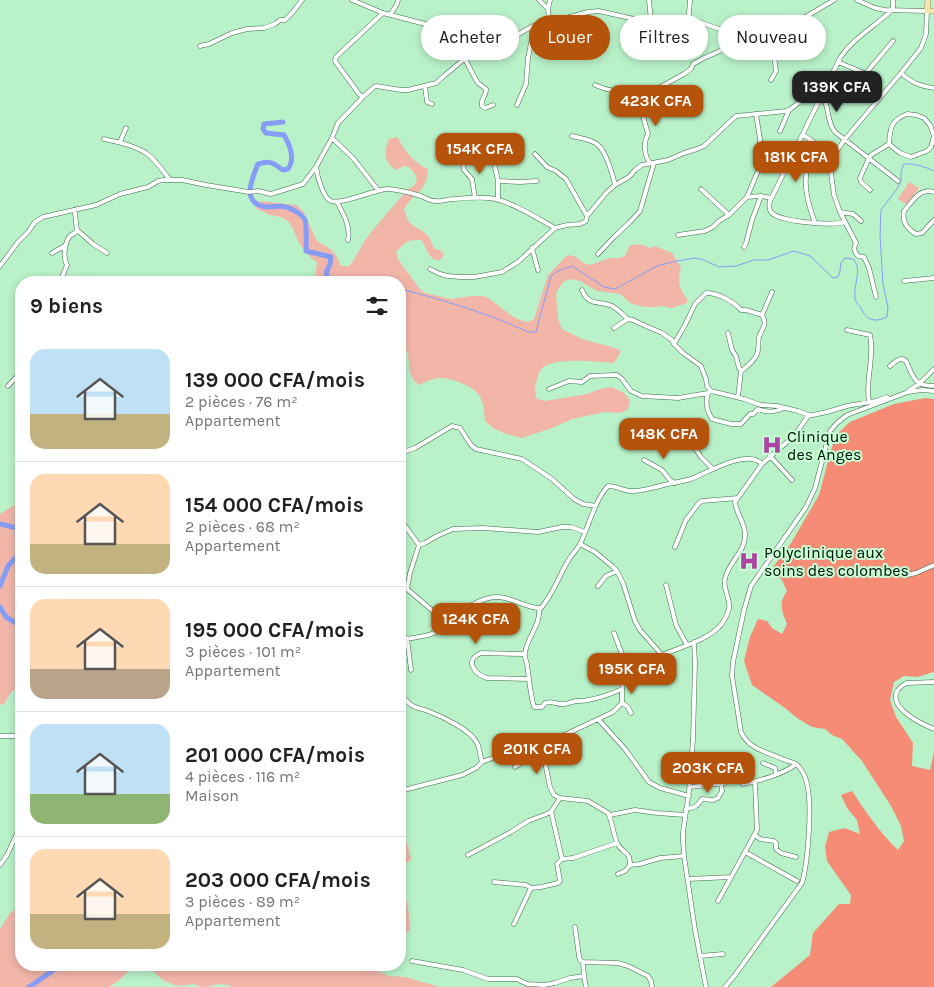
<!DOCTYPE html>
<html lang="fr">
<meta charset="utf-8">
<style>
:root{--surface:#fff;--page:#f6f6f6;--text:#202124;--muted:#757577;--line:#e0e0e0;--accent:#b45309}
body{margin:0;font-family:Karla,sans-serif;background:var(--page);color:var(--text);height:100vh;display:flex;flex-direction:column;font-size:19px;white-space:nowrap}
*{box-sizing:border-box;margin:0}
p{font-size:16px;color:var(--muted)}
.icon{flex:none;width:28px;height:28px;fill:none;stroke:currentColor;stroke-width:2;stroke-linecap:round;stroke-linejoin:round}
.map{position:relative;flex:1;overflow:hidden}
.side{position:absolute;left:15px;top:276px;width:391px;height:695px;display:flex;flex-direction:column;background:var(--surface);border-radius:20px;box-shadow:0 2px 8px #0003}
.side>*{flex:none}
.top-card{position:absolute;left:421px;top:15px;width:438px;height:45px;display:flex;gap:10px}
.price{position:absolute;translate:-50% -42px;padding:0 11px;border-radius:10px;background:var(--accent);color:#fff;font-size:16px;line-height:32px;filter:drop-shadow(0 1px 2px #0008)}
.price::after{content:'';position:absolute;left:50%;top:30px;width:15px;height:11px;margin-left:-8px;background:inherit;clip-path:polygon(0 0,100% 0,50% 100%)}
.price.active{background:#222;color:#fff}
ul{padding:0;list-style:none}
li{display:flex;align-items:center;gap:15px;height:125px;padding:0 15px}
li+li{border-top:1px solid var(--line)}
li span{display:grid;place-items:center;flex:none;width:140px;height:100px;border-radius:15px;color:#555}
li>.icon{margin-inline-start:auto}
span .icon{width:60px;height:60px;fill:#fffc;stroke-width:1}
li b{font-size:21px}
h2{display:flex;justify-content:space-between;align-items:center;height:60px;padding:0 15px;font-size:21px}
.chip{padding:0 18px;border-radius:22px;background:var(--surface);box-shadow:0 2px 8px #0003;font-size:18px;line-height:45px}
.chip.active{background:var(--accent);color:#fff}
.map>svg:first-child{display:block}
.green{fill:#f2b6a9}
.forest{fill:#f68b76}
.lines{fill:none;stroke-linecap:round;stroke-linejoin:round}
.stream{stroke:#879cf6;stroke-width:1}
.river{stroke:#879cf6;stroke-width:5}
.minor-casing{stroke:#3a6d4a;stroke-width:5}
.major-casing{stroke:#9c8f51;stroke-width:6}
.minor{stroke:#fff;stroke-width:4}
.major{stroke:#f6e5b0;stroke-width:5}
.labels{text-anchor:middle;stroke-width:4;stroke-linejoin:round;paint-order:stroke}
.poi-label{font-size:16px;fill:#001004;stroke:#c6fed5;text-anchor:start}
</style>
<div class="map">
<svg width="934" height="987" viewBox="0 0 934 987">
<rect width="100%" height="100%" fill="#b9f1c8"/>
<!-- green -->
<path class="green" d="M 397,137 C 405,150 413,163 428,169 C 427,193 412,193 404,210 C 406,214 407,219 409,222 C 420,233 429,229 434,249 L 440,250 L 444,255 L 440,260 L 435,260 C 427,256 427,247 421,240 C 406,240 407,241 396,252 L 398,259 L 403,266 L 419,288 L 425,293 L 451,299 L 472,296 L 480,296 L 487,297 L 512,316 L 522,321 L 529,322 L 534,319 L 548,275 L 559,264 L 565,257 L 569,255 L 576,257 L 583,263 L 590,265 L 610,258 L 619,258 L 625,256 L 630,245 C 637,244 643,244 650,248 L 655,246 L 672,253 L 681,268 C 677,282 679,287 687,299 L 687,303 L 672,308 L 662,306 L 656,307 L 644,307 L 630,303 L 620,294 L 597,291 L 580,281 L 570,279 L 563,282 L 556,293 L 558,319 L 562,329 L 582,339 L 615,348 L 621,351 L 614,363 C 597,362 554,356 541,369 C 539,372 538,376 537,380 C 535,387 534,391 537,399 L 545,401 L 587,394 L 600,389 L 612,387 L 624,393 L 630,400 L 628,409 L 621,413 L 605,412 L 572,419 L 552,428 L 522,438 L 506,434 L 493,428 L 485,421 C 484,412 484,401 478,394 C 474,389 468,386 461,383 C 443,376 437,376 419,385 C 408,378 409,364 408,352 L 400,347 L 400,282 L 317,282 L 315,278 L 317,263 C 311,258 306,252 301,246 C 295,237 294,225 285,219 C 280,216 275,216 269,215 C 265,213 260,210 255,208 L 261,201 L 296,205 L 303,211 L 317,241 L 329,248 L 336,255 L 341,266 L 349,266 C 358,255 363,241 373,230 C 384,216 397,202 409,188 L 414,186 L 417,179 L 414,173 L 409,167 L 404,166 L 396,170 C 394,168 391,167 389,164 C 383,157 386,146 389,139 Z
M 909,182 L 919,188 L 907,205 L 898,199 Z
M 21,501 L 21,691 L 16,689 L 12,691 L 4,704 L 0,705 L 0,514 Z
M 400,834 L 406,840 L 411,859 L 400,869 Z
M 400,888 L 404,891 L 408,907 L 410,929 L 400,941 Z
M 21,906 L 21,965 L 365,965 L 389,976 L 405,977 L 440,987 L 232,987 L 229,985 L 218,984 L 206,987 L 202,987 L 194,984 L 178,986 L 164,981 L 150,969 L 130,970 L 118,981 L 109,987 L 0,987 L 0,929 L 10,913 Z"/>
<!-- forest -->
<path class="forest" d="M 925,398 L 934,399 L 934,672 L 917,677 L 904,676 L 894,682 L 890,700 L 896,717 L 913,743 L 912,766 L 930,770 L 934,752 L 934,987 L 771,987 L 810,955 L 813,933 L 839,904 L 850,904 L 851,895 L 827,861 L 825,847 L 829,832 L 845,828 L 860,834 L 857,820 L 847,808 L 841,795 L 852,791 C 866,812 880,833 898,850 L 904,841 L 901,826 L 891,806 L 862,761 L 842,739 L 832,735 L 825,729 L 812,727 L 797,718 L 785,708 L 752,685 L 744,661 L 750,637 L 758,619 L 767,621 L 772,628 L 782,634 L 787,624 C 782,611 778,604 787,591 L 783,582 L 773,567 L 790,545 L 819,495 L 835,436 L 850,422 L 894,404 Z"/>
<g class="lines">
<!-- stream -->
<path class="stream" d="M 400,289 C 444,300 487,313 528,332 L 536,332 L 551,276 L 558,271 L 572,266 L 604,287 L 615,289 L 657,266 L 677,261 L 695,258 L 704,260 L 719,267 L 736,266 L 754,260 L 768,260 L 794,251 L 810,256 L 833,278 L 838,277 L 840,271 L 841,263 L 845,258 L 853,259 C 863,269 853,285 855,298 C 855,302 859,305 861,308 C 866,320 875,323 887,317 L 888,308 L 883,284 L 880,236 L 881,210 L 897,189 L 901,180 L 901,171 L 904,164 C 913,163 926,167 934,171"/>
<!-- river -->
<path class="river" d="M 283,122 L 264,124 L 263,129 L 266,133 L 284,135 C 290,145 295,159 288,169 L 283,170 C 273,163 270,160 258,164 C 252,179 240,204 267,207 C 273,207 280,205 286,207 C 290,208 293,210 297,212 C 300,214 303,216 305,220 C 307,225 306,244 306,251 L 331,257 L 330,264 L 326,273 L 330,282
M 0,524 L 17,528 L 18,555 L 8,566 L 0,586
M 0,607 L 6,617 L 21,626
M 29,987 L 61,965"/>
<defs>
<path id="minor" d="M 352,0 L 383,13 L 429,25 L 442,34 L 457,48 L 468,56
M 539,0 L 548,9
M 649,0 L 651,21
M 857,0 L 875,8 L 885,10 L 927,11 L 926,34 L 921,48 L 901,73 L 845,139 L 836,152 L 834,159 L 831,173 L 834,195 L 840,212 L 856,243 C 853,248 854,251 858,256 L 864,257 L 869,268 L 876,297
M 383,13 L 336,57 L 335,61 L 359,94 L 363,97 L 338,123 L 332,138 L 316,167 C 317,175 323,198 331,201 C 342,205 373,190 387,189 C 398,189 411,193 421,196 C 426,198 430,201 435,201 C 442,202 447,199 454,199 C 465,198 478,197 489,198 C 509,200 537,218 555,228
M 390,15 L 397,4 L 398,0
M 549,21 L 548,9 L 550,0
M 689,21 C 688,13 690,7 690,0
M 770,25 L 774,41 L 773,53 L 775,63 L 776,71 L 771,80
M 200,46 L 209,44 L 232,33 L 247,29 L 264,28 L 275,24 L 280,20 L 285,20 L 293,12 L 302,0
M 465,59 L 475,78 L 478,83 L 486,89 C 487,95 480,99 482,106 L 485,108 L 493,105
M 838,62 L 864,73 L 866,73 L 893,41
M 901,73 C 912,83 920,86 934,88
M 832,75 L 856,95
M 595,85 C 606,90 622,94 633,90 L 644,96 L 684,74 L 691,69 L 693,64 L 704,58 L 720,51 L 740,33
M 425,86 L 427,102 L 432,104
M 822,95 C 830,107 826,121 835,132 L 898,181
M 644,96 L 643,116 L 648,134 C 643,143 644,155 650,163
M 363,97 L 374,87 L 376,86 L 401,90 L 408,90 L 436,83 L 445,75 L 468,56 L 488,51 L 533,26 L 541,23 L 562,19 L 588,12 L 599,11 L 634,19 L 671,22 L 689,21 L 699,22 L 731,33 L 740,33 L 802,18 L 807,16 L 834,0
M 517,105 L 526,84 L 528,58 L 531,43 L 534,33 L 541,23
M 907,114 L 916,115 L 924,118 L 930,125 L 934,136 L 931,147 L 927,151 L 911,157 L 900,153 L 889,144 C 890,128 891,120 907,114 Z
M 780,131 L 789,110
M 803,135 L 814,142 C 813,151 809,160 807,169 C 803,188 809,206 815,223
M 572,136 C 579,138 592,139 598,145 C 606,152 613,175 615,185
M 332,138 L 353,158 L 378,190
M 104,139 C 118,142 133,145 146,153 C 155,159 163,171 170,180
M 120,142 L 126,128
M 535,154 L 547,167 L 556,171 L 566,179 L 587,216
M 462,156 L 464,170 L 472,179 L 475,198
M 495,167 L 498,181 L 498,200
M 498,181 L 520,182 L 537,181
M 701,189 L 729,215
M 870,190 L 861,182 L 860,178 L 869,158 L 871,155 L 889,144
M 934,192 C 920,187 912,202 904,211 C 902,221 907,229 916,234 L 922,233 L 934,220
M 747,197 L 761,196 L 771,198
M 337,202 C 343,213 351,227 348,240
M 840,212 L 853,214 L 861,221
M 845,222 C 834,226 778,222 771,212 C 769,209 769,205 770,201 L 840,58 C 853,38 874,27 891,11 L 893,7 L 893,0
M 77,230 L 93,244 L 107,253
M 678,235 L 705,231 L 713,227 L 719,221 L 729,215 L 747,197 L 758,171 L 760,163 L 760,139 L 756,114
M 744,247 L 746,243 L 752,220 L 761,196
M 532,248 L 538,270
M 52,253 L 66,245
M 598,254 L 614,237 L 630,222 L 640,211 L 654,163
M 0,266 L 18,242 L 28,232 L 35,222 L 43,217 L 96,205 L 120,194 L 148,187 L 158,181 L 164,180 L 182,180 L 206,185 L 249,192 L 258,191 L 271,194 L 303,184 L 316,167
M 430,269 L 440,274 L 448,276 L 460,277 L 474,277 L 502,272 L 518,262 L 555,228 L 567,225 L 580,224 L 586,221 L 587,216 L 607,192 L 615,185 L 629,177 L 635,170 L 642,165 L 668,160 L 684,153 L 697,149 L 704,146 L 736,116 L 786,111 L 789,110 C 801,102 806,93 822,96
M 904,281 L 934,278
M 60,282 L 67,265 C 63,258 64,243 70,236 C 72,234 75,233 77,231 L 75,213 L 77,209
M 582,290 C 589,307 599,300 612,306 C 618,309 623,315 628,319
M 762,315 L 772,292
M 614,328 L 628,319 L 633,320 L 639,323 L 662,333 L 672,340 L 674,344 L 683,353 L 701,366 L 706,379 L 707,386 L 711,391 L 744,399 L 761,405 L 777,406 L 798,411 L 809,415
M 847,330 L 870,335 C 875,357 865,379 869,402
M 728,333 L 732,350 L 736,356 L 739,368 L 741,371 L 738,397
M 674,344 L 685,325 L 695,304 L 706,293 C 718,293 733,301 741,310 L 746,310 L 762,315 C 768,326 762,327 759,337 C 758,341 759,345 758,349 C 758,358 748,366 741,371
M 890,366 C 895,362 900,356 906,361 C 914,378 914,386 934,386
M 8,386 L 21,372
M 549,389 L 569,381 L 582,382 L 590,376 L 614,375 L 617,375 L 622,379 L 631,391 L 642,396 L 678,398 L 708,393 L 711,391
M 908,391 L 919,384 L 934,369
M 708,393 C 705,402 707,411 712,419 L 731,424 L 741,424 L 750,414 L 753,414 L 758,409 C 768,413 775,412 784,408
M 687,436 L 701,457 L 712,468
M 400,453 L 415,448 L 452,426 L 460,428 L 471,445 L 476,449 L 522,459 L 552,479 L 574,499 L 583,504 L 596,506
M 770,456 L 792,480
M 644,460 L 662,470 L 670,480 L 675,483
M 400,519 L 419,545
M 580,544 L 595,552 L 612,566 L 617,571 L 623,583 L 635,621 L 640,630 L 662,655
M 675,547 L 686,520 L 699,503 L 702,501 L 738,498
M 907,575 L 916,573 L 934,565
M 666,585 L 676,625 L 687,645
M 598,586 L 606,576 L 617,571
M 400,588 L 407,589 L 447,623
M 407,589 L 410,573 L 419,545 L 425,543 L 437,536 L 453,529 L 483,528 L 538,532 L 562,527 L 571,527 L 585,532
M 539,608 C 541,625 527,637 525,653 C 524,657 526,660 527,664 C 529,679 530,693 534,707 L 542,707 L 545,703 C 553,700 556,705 564,704 C 568,704 572,702 576,701 C 580,701 584,701 588,700 C 600,698 611,694 622,689
M 614,633 L 628,670
M 407,638 L 411,670
M 400,640 C 409,638 426,637 434,633 C 453,622 467,603 489,598 C 508,593 525,609 541,608 C 553,594 559,576 568,561 C 572,554 578,549 581,542 C 589,525 595,500 608,486 C 616,486 622,490 630,491 C 640,492 651,488 660,486 C 670,483 681,482 691,479 C 707,473 747,448 762,464
M 694,642 L 695,663 L 693,739 L 689,791 L 683,832 L 683,840 L 684,856 L 695,930 L 706,987
M 524,654 L 481,653 C 464,660 474,674 487,678 L 528,679
M 934,682 L 907,683 C 902,685 898,688 896,694 C 892,710 922,724 934,729
M 400,693 C 402,697 409,704 413,706 C 418,709 424,709 428,711 C 441,716 471,730 477,743 C 480,748 480,756 482,762
M 631,713 L 628,707 L 622,703 C 622,689 621,684 628,670 C 639,665 651,659 662,655 C 680,647 703,642 718,628 C 723,624 727,615 729,609 C 731,598 722,589 725,579 C 728,562 746,552 745,534 C 745,523 736,513 735,502 L 762,464 L 795,435 L 808,416 L 827,412 L 847,406 L 876,401 L 887,397
M 598,719 L 625,749 L 649,782 L 660,788 L 689,796
M 0,736 L 21,736
M 542,748 L 550,787 L 554,795 L 560,798
M 763,763 L 775,768 L 776,774
M 515,767 C 522,764 524,757 526,751
M 743,784 C 759,781 784,774 796,764
M 690,787 L 725,783
M 400,791 L 462,775 L 476,768 L 482,762 L 503,754 L 542,748 L 548,745 L 556,739 L 613,712 L 622,703
M 686,809 C 695,808 697,806 702,799 L 713,800 L 718,798 L 722,791 L 721,784
M 551,811 L 562,859
M 610,815 L 635,810 L 657,813 L 685,815
M 755,835 L 760,839 L 774,841 L 776,843 L 776,849 L 781,853 L 796,857
M 745,852 L 797,881
M 468,855 L 511,832 L 528,821 L 544,815 L 551,812 L 560,798 L 588,801 L 608,813 C 613,823 613,835 618,845 C 624,854 630,851 630,865 L 625,871 L 618,874
M 0,865 L 7,855 L 21,825
M 630,865 L 640,864 L 660,858 L 684,856
M 688,879 L 731,877
M 494,882 L 526,885 L 531,888 L 541,887 L 558,883 L 560,881 L 557,864 L 562,859 L 573,858 L 617,843
M 718,901 L 757,830 L 755,782
M 514,924 L 531,888
M 575,927 L 579,956 L 580,960 L 583,962 L 584,976
M 700,956 L 723,954
M 412,961 L 463,970 L 488,979 L 517,979 L 527,984 L 544,985 L 555,983 L 570,978 L 584,976 L 586,987
M 583,962 L 618,963 L 628,966 L 648,976 L 651,981 L 652,987
M 725,987 L 735,975 L 802,883 C 808,862 813,800 806,780 C 805,775 800,767 796,764 C 793,762 788,761 785,760 C 768,752 749,750 741,732 L 732,676 L 733,662 L 744,610 L 751,586 L 806,507 L 815,488 L 830,431 L 837,423 L 847,415 L 908,392 L 922,390 L 934,391"/>
<path id="major" d="M 928,0 L 927,11 L 934,11"/>
</defs>
<!-- minor casing -->
<use href="#minor" class="minor-casing"/>
<!-- major casing -->
<use href="#major" class="major-casing"/>
<!-- minor -->
<use href="#minor" class="minor"/>
<!-- major -->
<use href="#major" class="major"/>
</g>
<!-- icons -->
<defs>
<symbol id="hospital-bare" viewBox="-9 -9 18 18"><path d="M-5-5h3v3.5h4V-5h3V5h-3V1.5h-4V5h-3Z" fill="#af43a2" stroke="#c6fed5" stroke-width="2.5" paint-order="stroke"/></symbol>
</defs>
<g fill-rule="evenodd">
<use href="#hospital-bare" x="758" y="431" width="28" height="28"/>
<use href="#hospital-bare" x="735" y="547" width="28" height="28"/>
</g>
<g class="labels">
<!-- poi labels -->
<g class="poi-label">
<text x="787" y="442">Clinique<tspan x="787" dy="18">des Anges</tspan></text>
<text x="764" y="558">Polyclinique aux<tspan x="764" dy="18">soins des colombes</tspan></text>
</g>
</g>
</svg>
<b class="price active" style="left:837px;top:113px">139K CFA</b>
<b class="price" style="left:656px;top:127px">423K CFA</b>
<b class="price" style="left:480px;top:175px">154K CFA</b>
<b class="price" style="left:796px;top:183px">181K CFA</b>
<b class="price" style="left:664px;top:460px">148K CFA</b>
<b class="price" style="left:476px;top:645px">124K CFA</b>
<b class="price" style="left:632px;top:695px">195K CFA</b>
<b class="price" style="left:537px;top:775px">201K CFA</b>
<b class="price" style="left:708px;top:794px">203K CFA</b>
<div class="top-card">
<a class="chip">Acheter</a>
<a class="chip active">Louer</a>
<a class="chip">Filtres</a>
<a class="chip">Nouveau</a>
</div>
<section class="side">
<h2>9 biens<svg class="icon" aria-label="filters" viewBox="0 0 24 24"><path d="M4 7h16M4 17h16"/><circle cx="9" cy="7" r="2"/><circle cx="15" cy="17" r="2"/></svg></h2>
<ul>
<li><span style="background:linear-gradient(#bfe0f5 65%,#c2b280 0)"><svg class="icon" aria-label="home" viewBox="0 0 24 24"><path d="M3 11l9-7 9 7M6 9v11h12V9"/></svg></span><div><b>139 000 CFA/mois</b><p>2 pièces · 76 m²</p><p>Appartement</p></div></li>
<li><span style="background:linear-gradient(#ffd9b3 70%,#c2b280 0)"><svg class="icon" aria-label="home" viewBox="0 0 24 24"><path d="M3 11l9-7 9 7M6 9v11h12V9"/></svg></span><div><b>154 000 CFA/mois</b><p>2 pièces · 68 m²</p><p>Appartement</p></div></li>
<li><span style="background:linear-gradient(#ffd9b3 70%,#b9a48a 0)"><svg class="icon" aria-label="home" viewBox="0 0 24 24"><path d="M3 11l9-7 9 7M6 9v11h12V9"/></svg></span><div><b>195 000 CFA/mois</b><p>3 pièces · 101 m²</p><p>Appartement</p></div></li>
<li><span style="background:linear-gradient(#bfe0f5 70%,#8fb573 0)"><svg class="icon" aria-label="home" viewBox="0 0 24 24"><path d="M3 11l9-7 9 7M6 9v11h12V9"/></svg></span><div><b>201 000 CFA/mois</b><p>4 pièces · 116 m²</p><p>Maison</p></div></li>
<li><span style="background:linear-gradient(#ffd9b3 65%,#c2b280 0)"><svg class="icon" aria-label="home" viewBox="0 0 24 24"><path d="M3 11l9-7 9 7M6 9v11h12V9"/></svg></span><div><b>203 000 CFA/mois</b><p>3 pièces · 89 m²</p><p>Appartement</p></div></li>
</ul>
</section>
</div>
